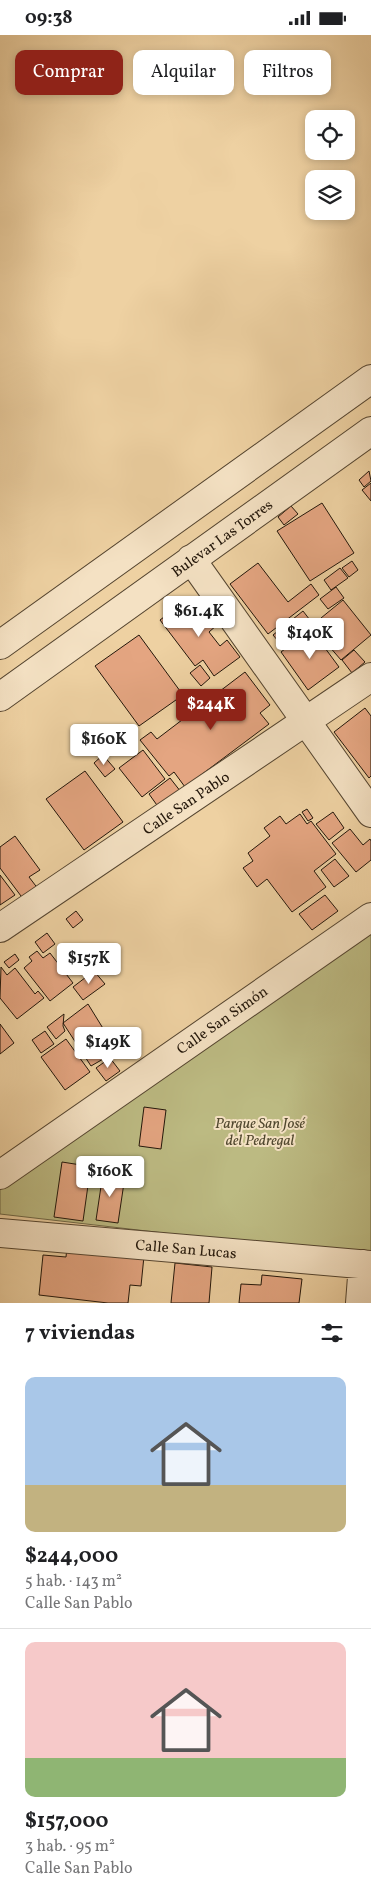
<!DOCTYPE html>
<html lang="es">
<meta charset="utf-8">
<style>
:root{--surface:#fff;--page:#f6f6f6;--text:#202124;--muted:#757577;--line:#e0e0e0;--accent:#8f2418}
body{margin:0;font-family:Vollkorn,serif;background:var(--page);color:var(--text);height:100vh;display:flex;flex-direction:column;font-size:19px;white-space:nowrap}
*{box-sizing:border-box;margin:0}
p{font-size:16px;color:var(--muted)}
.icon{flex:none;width:28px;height:28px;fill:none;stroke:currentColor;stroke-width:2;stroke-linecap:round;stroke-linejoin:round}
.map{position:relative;height:1268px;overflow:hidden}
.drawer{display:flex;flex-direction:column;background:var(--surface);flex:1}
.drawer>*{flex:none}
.banner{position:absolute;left:15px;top:15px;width:341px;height:45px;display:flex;gap:10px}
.buttons{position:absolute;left:305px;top:75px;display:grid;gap:10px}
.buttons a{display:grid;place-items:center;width:50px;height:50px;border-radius:10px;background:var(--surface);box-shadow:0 2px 8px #0003;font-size:25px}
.price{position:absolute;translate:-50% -42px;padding:0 11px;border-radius:5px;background:#fff;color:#222;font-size:16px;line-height:32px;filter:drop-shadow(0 1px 2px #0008)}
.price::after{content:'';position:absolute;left:50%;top:30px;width:15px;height:11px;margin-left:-8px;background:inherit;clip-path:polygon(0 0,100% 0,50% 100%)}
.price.current{background:var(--accent);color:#fff}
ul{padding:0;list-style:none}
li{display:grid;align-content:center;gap:10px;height:265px;padding:0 25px}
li+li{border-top:1px solid var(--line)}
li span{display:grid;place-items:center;height:155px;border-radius:10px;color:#555}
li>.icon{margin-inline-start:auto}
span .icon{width:90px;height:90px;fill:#fffc;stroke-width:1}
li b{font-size:21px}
h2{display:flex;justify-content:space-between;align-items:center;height:60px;padding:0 25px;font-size:21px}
.chip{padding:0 18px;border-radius:10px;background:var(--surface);box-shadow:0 2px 8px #0003;font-size:18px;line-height:45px}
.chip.current{background:var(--accent);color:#fff}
.status{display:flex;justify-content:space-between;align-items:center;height:35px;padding:0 25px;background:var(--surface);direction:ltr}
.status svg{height:14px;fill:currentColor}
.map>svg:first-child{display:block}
.green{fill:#bcba82;stroke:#6f6846}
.building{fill:#e4a581;stroke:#22160a}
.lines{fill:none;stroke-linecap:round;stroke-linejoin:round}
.minor-casing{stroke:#554530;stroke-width:30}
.minor{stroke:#f4e1c3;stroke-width:28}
.labels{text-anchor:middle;stroke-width:4;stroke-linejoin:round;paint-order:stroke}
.street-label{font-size:15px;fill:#22160a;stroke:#f4e1c3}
.park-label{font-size:15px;font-style:italic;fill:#50472e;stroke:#f4e1c3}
</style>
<div class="status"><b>09:38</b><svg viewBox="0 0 49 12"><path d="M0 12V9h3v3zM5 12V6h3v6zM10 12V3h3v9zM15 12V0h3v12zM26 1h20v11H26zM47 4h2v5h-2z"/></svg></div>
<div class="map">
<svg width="371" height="1268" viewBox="0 0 371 1268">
<rect width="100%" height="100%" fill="#eed1a2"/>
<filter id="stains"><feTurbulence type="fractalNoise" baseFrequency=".004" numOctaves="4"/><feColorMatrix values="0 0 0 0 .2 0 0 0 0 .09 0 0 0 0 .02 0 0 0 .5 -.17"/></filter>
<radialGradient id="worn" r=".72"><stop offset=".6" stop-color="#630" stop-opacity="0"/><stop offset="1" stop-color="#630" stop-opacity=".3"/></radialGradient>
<!-- green -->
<path class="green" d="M 371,885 L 371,1222 L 0,1179 L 0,1141 Z"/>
<!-- building -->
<path class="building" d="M 369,436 L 371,446 L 364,452 L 359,445 Z
M 371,448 L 371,466 L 362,455 Z
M 322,468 L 354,518 L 310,546 L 277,496 Z
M 291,471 L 298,479 L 284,490 L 278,482 Z
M 352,526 L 358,535 L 349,542 L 342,533 Z
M 258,528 L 288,567 L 311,549 L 319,560 L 268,599 L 230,549 Z
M 340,533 L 348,543 L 331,555 L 324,545 Z
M 336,552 L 344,563 L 328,574 L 320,564 Z
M 188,564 L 200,579 L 206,575 L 217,590 L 209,597 L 220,611 L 227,605 L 240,622 L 214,641 L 203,625 L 195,631 L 160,585 Z
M 343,565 L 371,600 L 341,625 L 322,603 L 332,596 L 321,583 Z
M 303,576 L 313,589 L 284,613 L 273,600 Z
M 311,594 L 339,632 L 308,655 L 281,617 Z
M 139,600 L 183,660 L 139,691 L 95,631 Z
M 354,615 L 365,627 L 352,638 L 342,625 Z
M 200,630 L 210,643 L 201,651 L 190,638 Z
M 245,637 L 270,670 L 260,678 L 269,689 L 185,752 L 174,737 L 169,741 L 140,705 L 151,697 L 157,704 Z
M 365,673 L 371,681 L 371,741 L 369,743 L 334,697 Z
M 143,715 L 165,744 L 142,762 L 119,733 Z
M 103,720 L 115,734 L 105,742 L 94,728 Z
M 85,736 L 123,787 L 84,815 L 46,764 Z
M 170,743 L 181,757 L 159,773 L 149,759 Z
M 307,774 L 313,783 L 308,786 L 302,777 Z
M 333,777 L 344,793 L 329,805 L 316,789 Z
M 300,779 L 307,789 L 311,786 L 336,819 L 314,836 L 326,852 L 292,877 L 267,844 L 257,852 L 243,833 L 253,826 L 248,818 L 270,801 L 264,793 L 280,781 L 286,789 Z
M 350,794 L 363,810 L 370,804 L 371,806 L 371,825 L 356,837 L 332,808 Z
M 15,801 L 40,835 L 29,842 L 42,859 L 27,869 L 0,833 L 0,812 Z
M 335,824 L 349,841 L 334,852 L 321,835 Z
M 0,840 L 15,860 L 0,870 Z
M 325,860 L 338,876 L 312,895 L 299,879 Z
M 76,876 L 83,885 L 73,893 L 66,884 Z
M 47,898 L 55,909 L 43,918 L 35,907 Z
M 37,916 L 43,923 L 50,918 L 73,948 L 50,966 L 24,933 L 32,926 L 29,922 Z
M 15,919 L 19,925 L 9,933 L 4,927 Z
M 1,932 L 7,940 L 15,933 L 35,959 L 38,956 L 44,963 L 17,984 L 0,963 Z
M 94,936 L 105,949 L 83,965 L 73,952 Z
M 88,969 L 117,1016 L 91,1031 L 63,988 Z
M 64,979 L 63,991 L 65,996 L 56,1004 L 47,992 Z
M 0,989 L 14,1008 L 0,1019 Z
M 45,996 L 54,1009 L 41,1018 L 32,1005 Z
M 66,1004 L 90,1037 L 65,1055 L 41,1022 Z
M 110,1023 L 120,1036 L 106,1046 L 96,1033 Z
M 144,1072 L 166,1075 L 161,1114 L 139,1111 Z
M 62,1127 L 81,1130 L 80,1135 L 90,1136 L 83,1186 L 54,1182 Z
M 103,1138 L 125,1141 L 118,1188 L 96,1185 Z
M 67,1212 L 144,1221 L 141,1251 L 130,1250 L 128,1268 L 108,1268 L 39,1260 L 43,1220 L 66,1222 Z
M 175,1228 L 212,1232 L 209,1268 L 171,1268 Z
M 262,1240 L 302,1244 L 299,1268 L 239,1268 L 241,1249 L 261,1250 Z"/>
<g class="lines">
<defs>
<path id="minor" d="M 191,524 L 371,778
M 0,610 L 371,344
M 0,662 L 371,396
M 0,893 L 371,642
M 0,1140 L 371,882
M 0,1198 L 371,1230
M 360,1268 L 363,1229"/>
</defs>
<!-- minor casing -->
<use href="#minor" class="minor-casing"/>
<!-- minor -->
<use href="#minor" class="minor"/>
</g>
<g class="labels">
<!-- street labels -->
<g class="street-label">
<text transform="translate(222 503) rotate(-36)" y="5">Bulevar Las Torres</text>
<text transform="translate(186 768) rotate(-34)" y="5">Calle San Pablo</text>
<text transform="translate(222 985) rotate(-35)" y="5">Calle San Simón</text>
<text transform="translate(186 1214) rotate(5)" y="5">Calle San Lucas</text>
</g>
<!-- park labels -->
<g class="park-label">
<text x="260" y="1093">Parque San José<tspan x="260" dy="17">del Pedregal</tspan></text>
</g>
</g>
<rect width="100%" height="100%" filter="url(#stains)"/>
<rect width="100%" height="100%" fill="url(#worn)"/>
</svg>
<div class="buttons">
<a><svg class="icon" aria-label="locate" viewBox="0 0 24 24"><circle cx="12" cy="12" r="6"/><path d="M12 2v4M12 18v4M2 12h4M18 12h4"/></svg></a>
<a><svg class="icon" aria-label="layers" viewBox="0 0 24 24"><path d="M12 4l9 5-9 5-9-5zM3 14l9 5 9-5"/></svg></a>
</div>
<b class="price" style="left:199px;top:603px">$61.4K</b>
<b class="price" style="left:310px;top:625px">$140K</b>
<b class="price current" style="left:211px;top:696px">$244K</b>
<b class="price" style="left:104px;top:731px">$160K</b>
<b class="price" style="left:89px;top:950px">$157K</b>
<b class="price" style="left:108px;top:1034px">$149K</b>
<b class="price" style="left:110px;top:1163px">$160K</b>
<div class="banner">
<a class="chip current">Comprar</a>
<a class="chip">Alquilar</a>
<a class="chip">Filtros</a>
</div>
</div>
<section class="drawer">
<h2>7 viviendas<svg class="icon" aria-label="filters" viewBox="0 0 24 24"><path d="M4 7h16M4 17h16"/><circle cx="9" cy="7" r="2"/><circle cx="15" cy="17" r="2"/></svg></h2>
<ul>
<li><span style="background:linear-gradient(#a9c7e8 70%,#c2b280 0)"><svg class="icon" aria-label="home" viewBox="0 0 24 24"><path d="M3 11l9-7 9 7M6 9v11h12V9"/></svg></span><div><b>$244,000</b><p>5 hab. · 143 m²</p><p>Calle San Pablo</p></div></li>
<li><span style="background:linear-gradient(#f6c9c9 75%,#8fb573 0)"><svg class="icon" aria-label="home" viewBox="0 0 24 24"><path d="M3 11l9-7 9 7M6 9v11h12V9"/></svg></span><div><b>$157,000</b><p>3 hab. · 95 m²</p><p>Calle San Pablo</p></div></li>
</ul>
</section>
